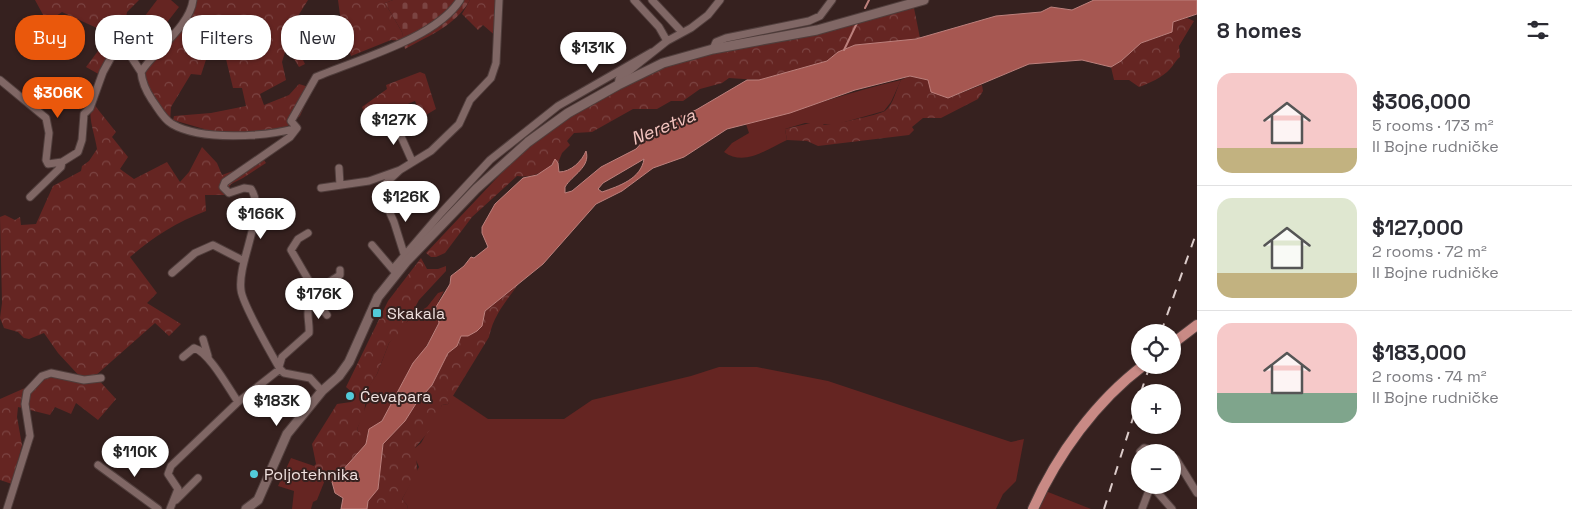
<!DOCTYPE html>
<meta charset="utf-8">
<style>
:root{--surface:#fff;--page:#f7f7f7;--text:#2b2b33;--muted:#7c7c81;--line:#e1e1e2;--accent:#ea580c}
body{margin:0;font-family:"Space Grotesk",sans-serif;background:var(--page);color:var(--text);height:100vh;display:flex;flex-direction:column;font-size:19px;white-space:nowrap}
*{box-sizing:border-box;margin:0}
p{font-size:16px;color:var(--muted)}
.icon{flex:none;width:28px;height:28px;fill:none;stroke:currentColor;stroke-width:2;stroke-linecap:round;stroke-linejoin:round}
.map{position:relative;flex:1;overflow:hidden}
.sheet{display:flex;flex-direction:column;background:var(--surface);width:375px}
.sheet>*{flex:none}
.guide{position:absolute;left:15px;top:15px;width:475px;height:45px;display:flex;gap:10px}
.tools{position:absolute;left:1131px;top:324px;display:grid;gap:10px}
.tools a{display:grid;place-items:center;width:50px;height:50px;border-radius:50%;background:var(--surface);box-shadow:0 1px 4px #0004;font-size:25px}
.price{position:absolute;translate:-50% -42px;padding:0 11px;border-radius:18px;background:#fff;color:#222;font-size:16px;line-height:32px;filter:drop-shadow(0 1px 2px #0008)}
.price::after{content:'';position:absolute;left:50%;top:30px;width:15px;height:11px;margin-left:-8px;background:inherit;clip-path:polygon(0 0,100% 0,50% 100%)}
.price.current{background:var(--accent);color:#fff}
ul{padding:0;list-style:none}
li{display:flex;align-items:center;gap:15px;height:125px;padding:0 20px}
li+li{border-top:1px solid var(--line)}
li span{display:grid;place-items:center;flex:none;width:140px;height:100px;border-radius:15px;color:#555}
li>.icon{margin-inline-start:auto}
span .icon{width:60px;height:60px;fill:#fffc;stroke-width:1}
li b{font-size:21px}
h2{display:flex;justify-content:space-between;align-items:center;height:60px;padding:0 20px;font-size:21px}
.chip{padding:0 18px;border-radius:20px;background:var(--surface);box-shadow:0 1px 4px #0004;font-size:18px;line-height:45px}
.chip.current{background:var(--accent);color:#fff}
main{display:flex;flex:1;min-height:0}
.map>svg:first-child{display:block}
.green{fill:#652522}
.forest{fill:url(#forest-crowns)}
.cemetery{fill:url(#cemetery-stones)}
.water{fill:#a65751;stroke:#bc807c;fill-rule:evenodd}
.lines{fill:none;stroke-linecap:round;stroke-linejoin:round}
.stream{stroke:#bc807c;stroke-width:2}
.minor-casing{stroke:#503e3c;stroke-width:9}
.tertiary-casing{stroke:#503e3c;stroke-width:11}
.primary-casing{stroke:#503e3c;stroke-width:12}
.minor{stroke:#806765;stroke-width:7}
.tertiary{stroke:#806765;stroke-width:9}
.primary{stroke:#c98a85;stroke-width:10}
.rail{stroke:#dcccca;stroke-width:2;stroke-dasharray:9 9;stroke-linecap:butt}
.poi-dot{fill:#52cbd9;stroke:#36211f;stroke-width:2}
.labels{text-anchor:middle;stroke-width:4;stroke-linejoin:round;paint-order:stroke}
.poi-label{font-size:16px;fill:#f0e1df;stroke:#36211f;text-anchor:start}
.water-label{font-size:18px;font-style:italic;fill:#f4c5c0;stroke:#36211f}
</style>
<main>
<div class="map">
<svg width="1197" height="509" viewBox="0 0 1197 509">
<defs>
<pattern id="forest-crowns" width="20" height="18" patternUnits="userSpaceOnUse" patternTransform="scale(1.25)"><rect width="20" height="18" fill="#652522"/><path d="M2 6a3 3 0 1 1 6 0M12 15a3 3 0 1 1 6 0" fill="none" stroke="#7b4442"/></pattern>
<pattern id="cemetery-stones" width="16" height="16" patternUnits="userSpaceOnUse" patternTransform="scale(1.25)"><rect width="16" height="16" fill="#652522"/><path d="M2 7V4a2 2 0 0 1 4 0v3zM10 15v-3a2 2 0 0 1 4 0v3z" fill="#7b4442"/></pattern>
</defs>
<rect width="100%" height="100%" fill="#36211f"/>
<!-- green -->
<path class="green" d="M 157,0 L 171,0 L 179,7 L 155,38 L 138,25 Z
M 901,80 L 891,102 L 884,111 L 834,125 L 805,123 L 785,129 L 787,140 C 767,149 745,167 724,152 L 732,143 L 749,133 L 746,124 C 798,111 848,92 901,80 Z
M 444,291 L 438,302 L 439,323 L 422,354 L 413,363 L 382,421 L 368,432 L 358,432 L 357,429 L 367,403 L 366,390 L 377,374 L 389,343 L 412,316 L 427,307 L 438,293 Z
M 719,367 L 757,367 L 828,381 L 1011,442 L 1024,439 L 1016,481 L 1003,494 L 996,509 L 408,509 L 407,505 L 402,499 L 419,467 L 415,458 L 415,448 L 421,443 L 442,405 L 448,404 L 452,395 L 488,419 L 564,419 L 592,400 L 691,376 Z
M 291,458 L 314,466 L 325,480 L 317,500 L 313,502 L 311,509 L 292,509 L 294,491 L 278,486 Z
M 1043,490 L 1091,509 L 1036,509 Z"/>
<!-- forest -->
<path class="forest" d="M 35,0 L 139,0 L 127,12 L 122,40 L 102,76 L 86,67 L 98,51 L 99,29 L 62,12 L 47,22 Z
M 193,0 L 308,0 L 298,16 L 309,42 L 300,54 L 305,64 L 299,67 L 289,51 L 285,52 L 282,62 L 286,80 L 260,94 L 264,105 L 289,95 L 299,84 L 312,88 L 300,116 L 278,134 L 202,134 L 204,129 L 173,120 L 174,116 L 211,113 L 246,106 L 242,88 L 233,88 L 225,55 L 220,54 L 219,36 L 214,35 L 201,75 L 191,74 L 171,107 L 170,123 L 142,84 L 141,72 L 169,39 Z
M 338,0 L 393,0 L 385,3 L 402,32 L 404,41 L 391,40 L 351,56 L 342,30 Z
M 470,0 L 497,0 L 498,38 L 483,25 L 478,30 L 462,14 Z
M 913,3 L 920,38 L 896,42 L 855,45 L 838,52 L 827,61 L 759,80 L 729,78 L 722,83 L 700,89 L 683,101 L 671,101 L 657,109 L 633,109 L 592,132 L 574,133 L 567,141 L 570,145 L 562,153 L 558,163 L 555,160 C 547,173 530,178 517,176 L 472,217 L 445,253 L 436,257 L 431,257 L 426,253 L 528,145 L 568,113 L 663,63 L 817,30 Z
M 1187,18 L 1194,21 L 1179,46 L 1180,57 C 1175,61 1174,65 1170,69 C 1163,77 1148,84 1139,87 L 1129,80 L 1114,80 L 1111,67 L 1121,61 L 1141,43 L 1165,35 L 1172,22 Z
M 420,72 L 425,74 L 436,109 L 426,115 L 420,113 L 415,101 L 398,108 L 399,111 L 368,122 L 362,107 L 387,89 L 386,85 Z
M 910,76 L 928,80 L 948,98 L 982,85 L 983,91 L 978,99 L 941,118 L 923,118 L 912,127 L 914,130 L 909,135 L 818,146 L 807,141 L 787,140 L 785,129 L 819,121 L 824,125 C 832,125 878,115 885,111 C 894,104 896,89 901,80 Z
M 92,102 L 116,132 L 112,137 L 128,157 L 120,169 L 134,179 L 167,162 L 180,182 L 189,172 L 202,147 L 217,163 L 222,175 L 264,160 L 266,163 L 243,178 L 231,184 L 228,190 L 232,195 L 205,195 L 206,211 C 177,222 153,237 130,257 L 157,293 L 147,303 L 181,324 L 169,336 L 155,323 L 95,376 L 116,399 L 98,420 L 76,403 L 71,414 L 55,407 L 50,415 L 18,407 L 17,417 L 22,445 L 12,484 L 0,480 L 0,399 L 34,384 L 51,373 L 83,380 L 58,353 L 44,333 L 29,339 L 24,338 L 18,332 L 4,328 L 0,318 L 2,303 L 0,217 L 5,215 L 15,220 L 20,217 L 21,225 L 36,224 L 53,186 L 81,171 L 82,166 L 89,161 L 97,149 C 95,134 87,117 92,102 Z
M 421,258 L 427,269 L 438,269 L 446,266 L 446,271 L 419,300 L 402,331 L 389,343 L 377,374 L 367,390 L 364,414 L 357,429 L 358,432 L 368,432 L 366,444 L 332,482 L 325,480 L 314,466 L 316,464 L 312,444 L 337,404 L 351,402 L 353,393 L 346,387 L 388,301 Z
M 519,283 C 506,302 494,314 489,337 L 448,404 L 442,405 L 434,425 L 415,448 L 418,476 L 413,480 L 402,499 L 407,505 L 408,509 L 367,509 L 368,501 L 378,488 L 383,444 L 405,421 L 417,402 L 432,385 L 448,352 L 457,346 L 461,336 L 481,326 L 485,311 Z"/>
<!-- cemetery -->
<path class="cemetery" d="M 393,0 L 470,0 C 455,26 430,35 405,49 L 402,32 L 385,3 Z"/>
<!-- water -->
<path class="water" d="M 1094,0 L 1197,0 L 1197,14 L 1173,22 L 1172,32 L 1141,43 L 1121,61 L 1111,67 L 1082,60 L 1029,64 L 948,98 L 931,92 L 928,80 L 910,76 L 855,90 L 790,113 L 727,129 L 684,157 L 653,168 L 622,191 L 596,204 L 543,264 L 485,311 L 482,326 L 477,331 L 468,336 L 461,336 L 457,346 L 448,353 L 432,385 L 417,402 L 405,421 L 383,444 L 378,489 L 368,501 L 367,509 L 341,509 L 343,498 L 335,493 L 332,482 L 366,444 L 369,429 L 382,421 L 413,363 L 427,346 L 439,323 L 436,307 L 450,284 L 451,276 L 464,266 L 471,257 L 474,258 L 488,247 L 482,233 L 482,227 L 495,204 L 523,178 L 537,175 L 552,165 L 555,159 L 558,163 L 559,172 C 571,172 582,161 586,151 C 591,167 572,175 565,187 L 565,193 L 572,191 L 601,167 L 636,149 L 646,138 L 668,126 L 671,120 L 696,110 L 747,80 L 759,80 L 827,61 L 838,52 L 855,45 L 916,39 L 996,16 L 1041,12 L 1051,7 L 1072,10 ZM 644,159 C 641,179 619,186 602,192 L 598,189 L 603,183 Z"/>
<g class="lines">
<!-- stream -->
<path class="stream" d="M 865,8 L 869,0
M 844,50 L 857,23"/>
<defs>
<path id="minor" d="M 193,0 C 190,26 155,50 141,72 C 142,83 146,91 152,100 C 158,108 163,119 172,124 C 201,141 265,137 297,128 L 290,137 L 225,182 L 223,187 L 229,193 L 244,188 L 251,189 C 267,212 237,262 241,290 C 242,303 272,355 280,369 L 284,373 L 310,378 L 322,391
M 634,0 L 659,27 L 667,41
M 652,0 L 682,32
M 713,49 L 716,42 L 726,38 L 809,21 L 820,16 L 832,0
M 0,80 L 46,118 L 49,133 L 46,160 L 48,164 L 62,162 L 78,152 L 82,140 L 84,114 L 90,108 L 103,72 L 114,52 L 123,49 L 128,52 L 141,72
M 618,85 L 619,79 L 667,41 L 691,28 L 708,15 L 720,0
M 395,123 L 412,161
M 297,128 L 291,121 L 316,77 C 358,59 435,39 460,0
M 339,168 L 340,185
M 400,170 L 385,184 L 381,193 L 394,222 L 405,257
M 321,188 L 369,181 L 400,170 L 431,151 L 459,124 L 470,100 L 491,78 L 496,63 L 499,0
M 30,197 L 61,167 L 62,162
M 308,233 L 298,239 L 291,250 L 316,293 L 315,300 L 327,315
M 372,245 L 395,272
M 393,269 L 441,213 L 490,160 L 558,106 L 652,52
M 172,273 L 195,253 L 213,245 L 244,261
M 203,339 L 208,356
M 183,357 L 194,348 C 209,352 229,389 238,402
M 279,367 L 282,357 L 309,333 C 310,324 306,314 309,305 C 312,292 329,282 340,275 L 340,270
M 1140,452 L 1144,448 L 1162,452
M 1172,457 L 1176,459 L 1197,493
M 98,465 L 158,509
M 1151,485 L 1172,509
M 176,500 L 198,478
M 7,509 L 30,436 L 25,404 L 27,392 L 42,376 L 51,373 L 84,380 L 101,378
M 170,509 L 178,489 L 168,474 L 171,466 L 238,402 L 280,369
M 1142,509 L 1151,485"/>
<path id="tertiary" d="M 246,509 L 258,500 L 287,434 L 322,391 L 339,376 L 349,362 L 378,297 L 406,262 L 476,189 L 528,142 L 568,113 L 618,85 L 663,63 L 713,49 L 817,30 L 924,0"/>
<path id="primary" d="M 1172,344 L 1197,325
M 1033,509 C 1057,455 1096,401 1144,365"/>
</defs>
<!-- minor casing -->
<use href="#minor" class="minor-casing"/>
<!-- tertiary casing -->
<use href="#tertiary" class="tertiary-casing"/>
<!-- primary casing -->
<use href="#primary" class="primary-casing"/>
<!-- minor -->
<use href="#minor" class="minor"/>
<!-- tertiary -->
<use href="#tertiary" class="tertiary"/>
<!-- primary -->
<use href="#primary" class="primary"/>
<!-- rail -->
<path class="rail" d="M 1161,332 L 1197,231
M 1141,392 L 1150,365
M 1104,509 L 1140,396"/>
</g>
<!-- markers -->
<g class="poi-dot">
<rect x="372" y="308" width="10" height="10" rx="2.5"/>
<circle cx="350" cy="396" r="5"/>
<circle cx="254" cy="474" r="5"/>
</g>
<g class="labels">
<!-- poi labels -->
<g class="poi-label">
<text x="387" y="319">Skakala</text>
<text x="360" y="402">Ćevapara</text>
<text x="264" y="480">Poljotehnika</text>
</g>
<!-- water labels -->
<g class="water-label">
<text transform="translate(663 127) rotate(-22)" y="6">Neretva</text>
</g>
</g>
</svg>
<div class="tools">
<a><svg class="icon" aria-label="locate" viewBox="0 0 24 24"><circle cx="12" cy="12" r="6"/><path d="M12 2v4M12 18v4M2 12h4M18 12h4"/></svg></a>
<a>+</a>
<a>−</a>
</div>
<b class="price" style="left:593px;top:74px">$131K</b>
<b class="price current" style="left:58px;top:119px">$306K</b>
<b class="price" style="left:394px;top:146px">$127K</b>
<b class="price" style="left:406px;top:223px">$126K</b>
<b class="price" style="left:261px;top:240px">$166K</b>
<b class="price" style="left:319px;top:320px">$176K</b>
<b class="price" style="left:277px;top:427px">$183K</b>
<b class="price" style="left:135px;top:478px">$110K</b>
<div class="guide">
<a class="chip current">Buy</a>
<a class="chip">Rent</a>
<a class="chip">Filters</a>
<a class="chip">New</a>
</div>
</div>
<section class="sheet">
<h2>8 homes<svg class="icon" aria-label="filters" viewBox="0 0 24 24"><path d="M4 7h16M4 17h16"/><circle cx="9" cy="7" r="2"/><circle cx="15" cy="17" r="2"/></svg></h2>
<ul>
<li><span style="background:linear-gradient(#f6c9c9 75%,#c2b280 0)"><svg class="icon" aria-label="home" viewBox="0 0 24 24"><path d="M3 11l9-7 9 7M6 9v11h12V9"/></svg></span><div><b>$306,000</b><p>5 rooms · 173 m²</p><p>II Bojne rudničke</p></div></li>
<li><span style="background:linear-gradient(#dfe7d0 75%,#c2b280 0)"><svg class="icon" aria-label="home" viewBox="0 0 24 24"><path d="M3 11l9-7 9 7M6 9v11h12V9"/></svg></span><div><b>$127,000</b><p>2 rooms · 72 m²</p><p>II Bojne rudničke</p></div></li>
<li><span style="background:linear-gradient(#f6c9c9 70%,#7fa58c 0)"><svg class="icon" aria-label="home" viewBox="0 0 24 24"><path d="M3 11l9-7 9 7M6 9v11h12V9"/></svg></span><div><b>$183,000</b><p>2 rooms · 74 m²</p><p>II Bojne rudničke</p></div></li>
</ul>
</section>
</main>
